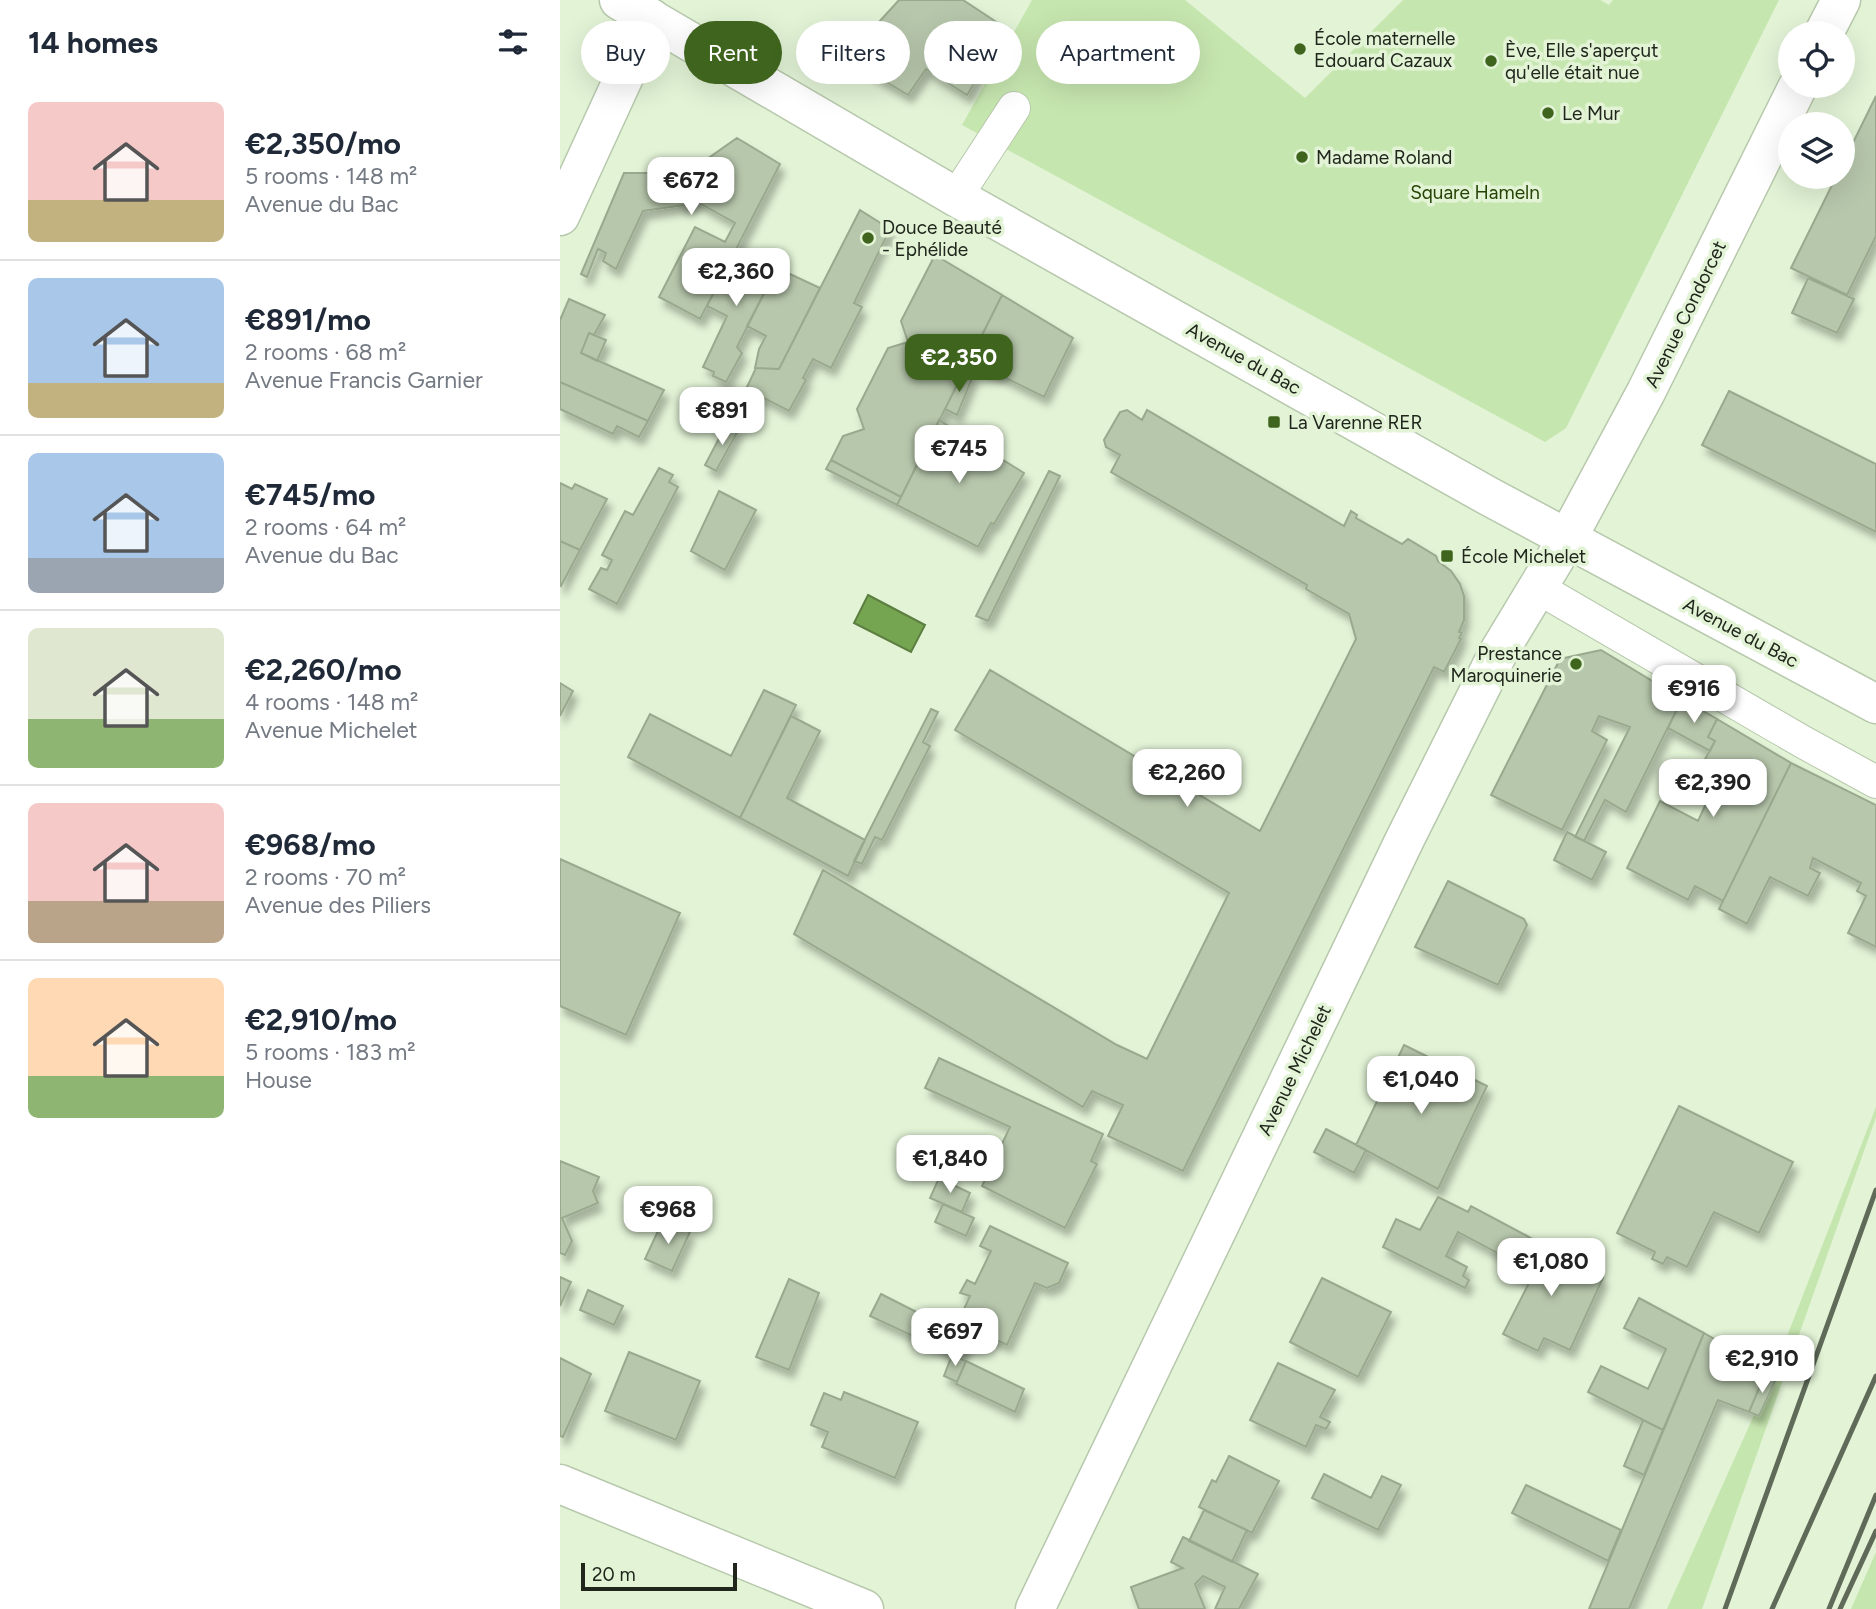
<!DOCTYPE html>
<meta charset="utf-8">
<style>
:root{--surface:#fff;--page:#f6f6f7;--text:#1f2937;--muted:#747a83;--line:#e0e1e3;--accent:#3f641d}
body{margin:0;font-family:Figtree,sans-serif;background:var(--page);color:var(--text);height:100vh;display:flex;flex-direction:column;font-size:26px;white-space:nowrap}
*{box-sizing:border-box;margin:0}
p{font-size:23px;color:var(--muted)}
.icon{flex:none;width:38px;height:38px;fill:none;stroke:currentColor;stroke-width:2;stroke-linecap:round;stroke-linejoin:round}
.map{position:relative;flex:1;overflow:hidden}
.sheet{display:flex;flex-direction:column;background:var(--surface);width:560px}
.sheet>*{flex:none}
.top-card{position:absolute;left:21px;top:21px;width:665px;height:63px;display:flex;gap:14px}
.tools{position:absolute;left:1218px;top:21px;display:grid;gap:14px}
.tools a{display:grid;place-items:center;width:77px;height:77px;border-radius:50%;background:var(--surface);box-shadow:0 7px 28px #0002;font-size:35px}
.scale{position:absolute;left:21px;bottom:18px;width:156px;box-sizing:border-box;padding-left:7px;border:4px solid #20261c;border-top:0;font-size:19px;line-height:24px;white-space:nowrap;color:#20261c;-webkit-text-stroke:5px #e2f3d6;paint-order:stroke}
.price{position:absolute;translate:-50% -60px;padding:0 16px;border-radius:14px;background:#fff;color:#222;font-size:23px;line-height:46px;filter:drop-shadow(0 2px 4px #0008)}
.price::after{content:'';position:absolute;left:50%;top:42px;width:21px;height:16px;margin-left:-10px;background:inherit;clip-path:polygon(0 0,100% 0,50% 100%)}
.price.on{background:var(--accent);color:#fff}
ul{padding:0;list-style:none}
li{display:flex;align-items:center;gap:21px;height:175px;padding:0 28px}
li+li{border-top:2px solid var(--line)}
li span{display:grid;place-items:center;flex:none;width:196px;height:140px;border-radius:10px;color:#555}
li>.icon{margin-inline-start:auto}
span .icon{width:84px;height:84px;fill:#fffc;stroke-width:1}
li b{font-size:30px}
h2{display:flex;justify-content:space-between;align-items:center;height:84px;padding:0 28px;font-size:30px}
.pill{padding:0 24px;border-radius:32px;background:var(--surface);box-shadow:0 7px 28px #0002;font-size:24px;line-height:63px}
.pill.on{background:var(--accent);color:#fff}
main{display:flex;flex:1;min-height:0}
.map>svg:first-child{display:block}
.green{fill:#c6e6af}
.water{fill:#76a551;stroke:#5c7f41;stroke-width:2}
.building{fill:#b7c7ac;stroke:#99a98e;stroke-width:2;filter:url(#shadow)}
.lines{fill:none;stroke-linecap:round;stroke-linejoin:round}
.service-casing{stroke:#b7c8ac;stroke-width:34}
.minor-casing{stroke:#b7c8ac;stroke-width:41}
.secondary-casing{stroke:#b7c8ac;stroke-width:41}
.service{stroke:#fff;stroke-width:32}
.minor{stroke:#fff;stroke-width:38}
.secondary{stroke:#fff;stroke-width:38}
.rail{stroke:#606a59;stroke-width:5}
.poi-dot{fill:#3f641d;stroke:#e2f3d6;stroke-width:2.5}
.labels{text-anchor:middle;stroke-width:7;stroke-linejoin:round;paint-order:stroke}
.poi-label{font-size:19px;fill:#20261c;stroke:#e2f3d6;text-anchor:start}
.park-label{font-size:19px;fill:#254304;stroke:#e2f3d6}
.street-label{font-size:19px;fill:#20261c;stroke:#e2f3d6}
</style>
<main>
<section class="sheet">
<h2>14 homes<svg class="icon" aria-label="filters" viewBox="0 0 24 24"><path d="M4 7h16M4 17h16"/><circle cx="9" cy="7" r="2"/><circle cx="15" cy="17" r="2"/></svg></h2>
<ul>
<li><span style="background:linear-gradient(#f6c9c9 70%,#c2b280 0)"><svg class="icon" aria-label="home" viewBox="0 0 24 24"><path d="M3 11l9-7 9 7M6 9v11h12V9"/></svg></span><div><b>€2,350/mo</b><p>5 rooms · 148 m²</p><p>Avenue du Bac</p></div></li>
<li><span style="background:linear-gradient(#a9c7e8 75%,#c2b280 0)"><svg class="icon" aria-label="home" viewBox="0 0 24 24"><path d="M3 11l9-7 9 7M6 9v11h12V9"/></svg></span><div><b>€891/mo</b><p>2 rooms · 68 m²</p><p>Avenue Francis Garnier</p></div></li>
<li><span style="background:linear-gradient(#a9c7e8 75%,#9aa5b1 0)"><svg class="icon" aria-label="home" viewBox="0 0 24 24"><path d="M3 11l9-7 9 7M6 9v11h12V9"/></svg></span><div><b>€745/mo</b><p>2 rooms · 64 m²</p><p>Avenue du Bac</p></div></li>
<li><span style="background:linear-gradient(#dfe7d0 65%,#8fb573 0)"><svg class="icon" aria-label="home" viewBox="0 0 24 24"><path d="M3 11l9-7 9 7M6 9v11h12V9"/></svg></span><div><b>€2,260/mo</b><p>4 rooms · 148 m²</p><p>Avenue Michelet</p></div></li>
<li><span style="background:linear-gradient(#f6c9c9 70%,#b9a48a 0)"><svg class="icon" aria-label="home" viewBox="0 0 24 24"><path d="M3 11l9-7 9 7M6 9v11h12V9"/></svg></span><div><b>€968/mo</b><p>2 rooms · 70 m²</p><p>Avenue des Piliers</p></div></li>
<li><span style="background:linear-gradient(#ffd9b3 70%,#8fb573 0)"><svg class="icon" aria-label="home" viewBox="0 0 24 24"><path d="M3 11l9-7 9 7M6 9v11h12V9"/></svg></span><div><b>€2,910/mo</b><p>5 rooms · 183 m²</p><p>House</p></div></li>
</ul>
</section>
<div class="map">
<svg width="1316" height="1609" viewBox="0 0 1316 1609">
<defs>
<filter id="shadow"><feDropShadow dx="4.5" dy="8" stdDeviation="3.5" flood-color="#0004"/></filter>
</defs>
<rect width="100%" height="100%" fill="#e2f3d6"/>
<!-- green -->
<path class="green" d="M 472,0 L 625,0 L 745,98 L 843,0 L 1040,0 L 1049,5 L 1053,0 L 1219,0 L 1006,428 L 985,442 L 402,125 Z
M 1316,1107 L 1316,1117 L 1142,1609 L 1107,1609 L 1212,1375 Z
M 1316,1552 L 1316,1609 L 1291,1609 Z"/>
<!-- water -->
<path class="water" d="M 308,595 L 365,625 L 351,652 L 294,623 Z"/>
<!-- building -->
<path class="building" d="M 339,0 L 403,0 L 447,29 L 407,95 L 366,69 L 348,95 L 286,58 Z
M 1316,96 L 1316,236 L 1287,295 L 1231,268 L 1276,177 L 1283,177 L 1283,163 Z
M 177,138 L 220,164 L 140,319 L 99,297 L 135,227 L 165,242 L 175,223 L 139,203 L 83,211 L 56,269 L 43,261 L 46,253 L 38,249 L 27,277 L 21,274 L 64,173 L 93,173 L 131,165 L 147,159 Z
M 300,210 L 330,229 L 294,303 L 302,307 L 271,368 L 253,359 L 243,378 L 246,380 L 229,411 L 186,389 L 196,368 L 219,369 Z
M 176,249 L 217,268 L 177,347 L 182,353 L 166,382 L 153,376 L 154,372 L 143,367 L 167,316 L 147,306 Z
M 375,255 L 442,295 L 341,497 L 271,460 L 283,436 L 304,429 L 297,409 L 328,348 L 348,342 L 341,321 Z
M 217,268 L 260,288 L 219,369 L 195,368 L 199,349 L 206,336 L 187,326 Z
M 1248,278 L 1294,299 L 1277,333 L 1232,313 Z
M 442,295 L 513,338 L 484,397 L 410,360 Z
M 9,299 L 45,315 L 34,335 L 29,333 L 21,353 L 104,390 L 88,421 L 0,382 L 0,320 Z
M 29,333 L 46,340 L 37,361 L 21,353 Z
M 404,371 L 413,376 L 397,415 L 385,409 Z
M 0,382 L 88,421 L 79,437 L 57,426 L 53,434 L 0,409 Z
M 1169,391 L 1316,464 L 1316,532 L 1142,445 Z
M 567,410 L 582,420 L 587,410 L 784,526 L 791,511 L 797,515 L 796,518 L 842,544 L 848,539 L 876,556 L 878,561 L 891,571 L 900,584 L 904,596 L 904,620 L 899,632 L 902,633 L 899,638 L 901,639 L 884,672 L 874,667 L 623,1171 L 548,1136 L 563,1105 L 532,1091 L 523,1107 L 234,934 L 263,870 L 557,1045 L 587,1059 L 669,893 L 395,730 L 430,670 L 700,831 L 796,639 L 789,614 L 746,589 L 747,585 L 551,472 L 560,455 L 546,447 L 544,440 L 560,412 Z
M 379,420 L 464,473 L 434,524 L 431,523 L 418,547 L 337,505 Z
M 167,423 L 179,429 L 156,471 L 145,465 Z
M 271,460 L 341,497 L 337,505 L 266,469 Z
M 99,468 L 113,475 L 109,482 L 118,487 L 57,604 L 29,589 L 41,568 L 47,570 L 52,560 L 42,555 L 65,511 L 73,515 Z
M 489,471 L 500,476 L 428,621 L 416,616 Z
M 0,483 L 12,489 L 15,484 L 47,499 L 20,550 L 0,541 Z
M 159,491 L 196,510 L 165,570 L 131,551 Z
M 0,541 L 20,550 L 1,586 L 0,585 Z
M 1041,650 L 1122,699 L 1066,812 L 1045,800 L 1024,841 L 1015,837 L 1070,727 L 1039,716 L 1032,731 L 1047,740 L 1002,830 L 931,795 L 1000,659 Z
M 0,683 L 13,691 L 0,716 Z
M 204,690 L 236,705 L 180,818 L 68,757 L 90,714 L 171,756 Z
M 1122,699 L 1157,719 L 1148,737 L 1155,741 L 1150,751 L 1108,728 Z
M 371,709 L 378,712 L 363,742 L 370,746 L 322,840 L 315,837 L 302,864 L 294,861 Z
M 231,716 L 260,731 L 227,798 L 305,840 L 288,876 L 180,818 Z
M 1157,719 L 1231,763 L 1163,901 L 1135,886 L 1128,900 L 1067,868 L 1100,801 L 1138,821 L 1151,793 L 1132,783 L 1155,741 L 1148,737 Z
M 1231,763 L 1316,805 L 1316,947 L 1288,933 L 1306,896 L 1297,891 L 1301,883 L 1253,858 L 1250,868 L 1260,873 L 1248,896 L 1210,877 L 1187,924 L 1159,909 Z
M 1007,832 L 1046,852 L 1032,880 L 994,860 Z
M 0,859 L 120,913 L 66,1035 L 0,1006 Z
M 888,881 L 964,919 L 967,925 L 938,985 L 855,947 Z
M 844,1045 L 927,1086 L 878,1189 L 796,1145 Z
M 379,1058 L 543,1134 L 531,1161 L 537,1164 L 505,1228 L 422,1186 L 450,1127 L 365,1088 Z
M 1119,1106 L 1233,1162 L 1199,1233 L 1154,1212 L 1127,1267 L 1107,1257 L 1103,1264 L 1092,1259 L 1095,1252 L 1057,1233 Z
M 766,1129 L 806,1150 L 794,1173 L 754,1152 Z
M 0,1161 L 39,1177 L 33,1191 L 38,1203 L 2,1218 L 12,1241 L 5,1255 L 0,1253 Z
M 379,1178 L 410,1193 L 402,1212 L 370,1198 Z
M 878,1197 L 908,1212 L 911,1206 L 969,1237 L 956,1263 L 898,1232 L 886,1256 L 907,1267 L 903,1276 L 909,1280 L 905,1288 L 823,1247 L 836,1219 L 860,1230 Z
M 383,1204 L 414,1218 L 406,1236 L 375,1222 Z
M 103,1220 L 130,1232 L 112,1271 L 85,1259 Z
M 430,1226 L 508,1263 L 499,1283 L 487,1288 L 475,1283 L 447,1345 L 398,1322 L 410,1296 L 400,1293 L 407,1280 L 415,1284 L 431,1251 L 420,1246 Z
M 969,1237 L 1043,1278 L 1010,1350 L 984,1338 L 978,1351 L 943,1334 L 970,1281 L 952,1273 Z
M 0,1277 L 11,1282 L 0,1306 Z
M 762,1278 L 831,1312 L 798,1377 L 730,1342 Z
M 229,1279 L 259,1293 L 229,1370 L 196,1357 Z
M 28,1290 L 63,1306 L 54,1325 L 20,1310 Z
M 321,1294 L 382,1325 L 380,1328 L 408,1342 L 400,1358 L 310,1316 Z
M 1079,1298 L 1144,1333 L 1103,1430 L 1028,1392 L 1041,1366 L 1088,1389 L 1106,1349 L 1064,1328 Z
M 1144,1333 L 1177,1352 L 1174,1362 L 1205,1374 L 1189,1412 L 1158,1400 L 1069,1609 L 1029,1609 Z
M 69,1352 L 140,1381 L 116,1440 L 45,1411 Z
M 392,1355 L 406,1361 L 397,1382 L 384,1376 Z
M 0,1358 L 31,1374 L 3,1437 L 0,1436 Z
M 406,1361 L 464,1389 L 455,1412 L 396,1384 Z
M 718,1363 L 775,1390 L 760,1417 L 770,1422 L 766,1429 L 756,1425 L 746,1447 L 690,1420 Z
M 1205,1374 L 1216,1379 L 1199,1416 L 1189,1412 Z
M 284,1392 L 358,1422 L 335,1478 L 262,1447 L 268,1432 L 251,1425 L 264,1393 L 281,1400 Z
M 1083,1420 L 1103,1430 L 1084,1475 L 1064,1466 Z
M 669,1456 L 719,1481 L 692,1533 L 639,1507 L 652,1480 L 656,1482 Z
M 764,1474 L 811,1498 L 822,1476 L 841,1485 L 818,1530 L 752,1498 Z
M 966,1485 L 1061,1530 L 1048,1561 L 952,1513 Z
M 644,1510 L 687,1530 L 672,1562 L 629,1541 Z
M 623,1537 L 698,1574 L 679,1609 L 655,1609 L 665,1587 L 643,1576 L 635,1584 L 645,1609 L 579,1609 L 571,1587 L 623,1568 L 611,1562 Z"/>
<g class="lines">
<defs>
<path id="service" d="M 396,197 L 454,108
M 978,588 L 1243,742 L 1316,782"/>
<path id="minor" d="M 1264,33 L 1281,0
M 0,216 L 91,18
M 0,1484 L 304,1609
M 475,1609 L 845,839 L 938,653 L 1007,539 L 1086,392 L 1238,86"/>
<path id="secondary" d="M 59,0 L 396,197 L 930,497 L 1316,704"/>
</defs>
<!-- service casing -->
<use href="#service" class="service-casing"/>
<!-- minor casing -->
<use href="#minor" class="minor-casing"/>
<!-- secondary casing -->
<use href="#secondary" class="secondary-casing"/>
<!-- service -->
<use href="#service" class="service"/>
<!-- minor -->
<use href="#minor" class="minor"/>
<!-- secondary -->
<use href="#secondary" class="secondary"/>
<!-- rail -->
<path class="rail" d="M 1165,1609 L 1316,1190
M 1212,1609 L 1316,1376
M 1269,1609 L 1316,1495
M 1280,1609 L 1316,1531"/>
</g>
<!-- markers -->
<g class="poi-dot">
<circle cx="740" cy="49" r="7"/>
<circle cx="931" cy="61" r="7"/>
<circle cx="988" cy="113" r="7"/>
<circle cx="742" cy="157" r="7"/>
<circle cx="308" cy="238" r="7"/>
<rect x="707" y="415" width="14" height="14" rx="3.5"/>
<rect x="880" y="549" width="14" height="14" rx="3.5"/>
<circle cx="1016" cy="664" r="7"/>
</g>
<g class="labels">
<!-- poi labels -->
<g class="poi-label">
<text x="754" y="45">École maternelle<tspan x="754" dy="22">Edouard Cazaux</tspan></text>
<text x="945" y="57">Ève, Elle s'aperçut<tspan x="945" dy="22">qu'elle était nue</tspan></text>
<text x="1002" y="120">Le Mur</text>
<text x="756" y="164">Madame Roland</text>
<text x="322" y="234">Douce Beauté<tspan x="322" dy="22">- Ephélide</tspan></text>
<text x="728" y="429">La Varenne RER</text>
<text x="901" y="563">École Michelet</text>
<text x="1002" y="660" text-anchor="end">Prestance<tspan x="1002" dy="22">Maroquinerie</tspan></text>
</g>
<!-- park labels -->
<g class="park-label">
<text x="915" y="199">Square Hameln</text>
</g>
<!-- street labels -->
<g class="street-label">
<text transform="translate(1125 314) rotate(-64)" y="7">Avenue Condorcet</text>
<text transform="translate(684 358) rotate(29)" y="7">Avenue du Bac</text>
<text transform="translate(1181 632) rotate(28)" y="7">Avenue du Bac</text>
<text transform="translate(734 1070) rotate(-64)" y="7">Avenue Michelet</text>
</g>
</g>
</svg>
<div class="tools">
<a><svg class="icon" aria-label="locate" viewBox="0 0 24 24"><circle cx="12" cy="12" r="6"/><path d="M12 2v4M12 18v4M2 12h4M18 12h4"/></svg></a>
<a><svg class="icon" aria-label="layers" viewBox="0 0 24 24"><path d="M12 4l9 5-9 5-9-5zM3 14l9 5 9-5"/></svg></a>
</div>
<div class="scale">20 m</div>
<b class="price" style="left:131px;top:217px">€672</b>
<b class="price" style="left:176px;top:308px">€2,360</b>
<b class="price on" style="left:399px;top:394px">€2,350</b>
<b class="price" style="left:162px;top:447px">€891</b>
<b class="price" style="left:399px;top:485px">€745</b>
<b class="price" style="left:1134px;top:725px">€916</b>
<b class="price" style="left:627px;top:809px">€2,260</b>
<b class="price" style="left:1153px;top:819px">€2,390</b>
<b class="price" style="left:861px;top:1116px">€1,040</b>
<b class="price" style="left:390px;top:1195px">€1,840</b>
<b class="price" style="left:108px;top:1246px">€968</b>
<b class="price" style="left:991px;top:1298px">€1,080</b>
<b class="price" style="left:395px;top:1368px">€697</b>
<b class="price" style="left:1202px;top:1395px">€2,910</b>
<div class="top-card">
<a class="pill">Buy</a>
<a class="pill on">Rent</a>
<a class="pill">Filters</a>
<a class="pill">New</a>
<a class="pill">Apartment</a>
</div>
</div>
</main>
